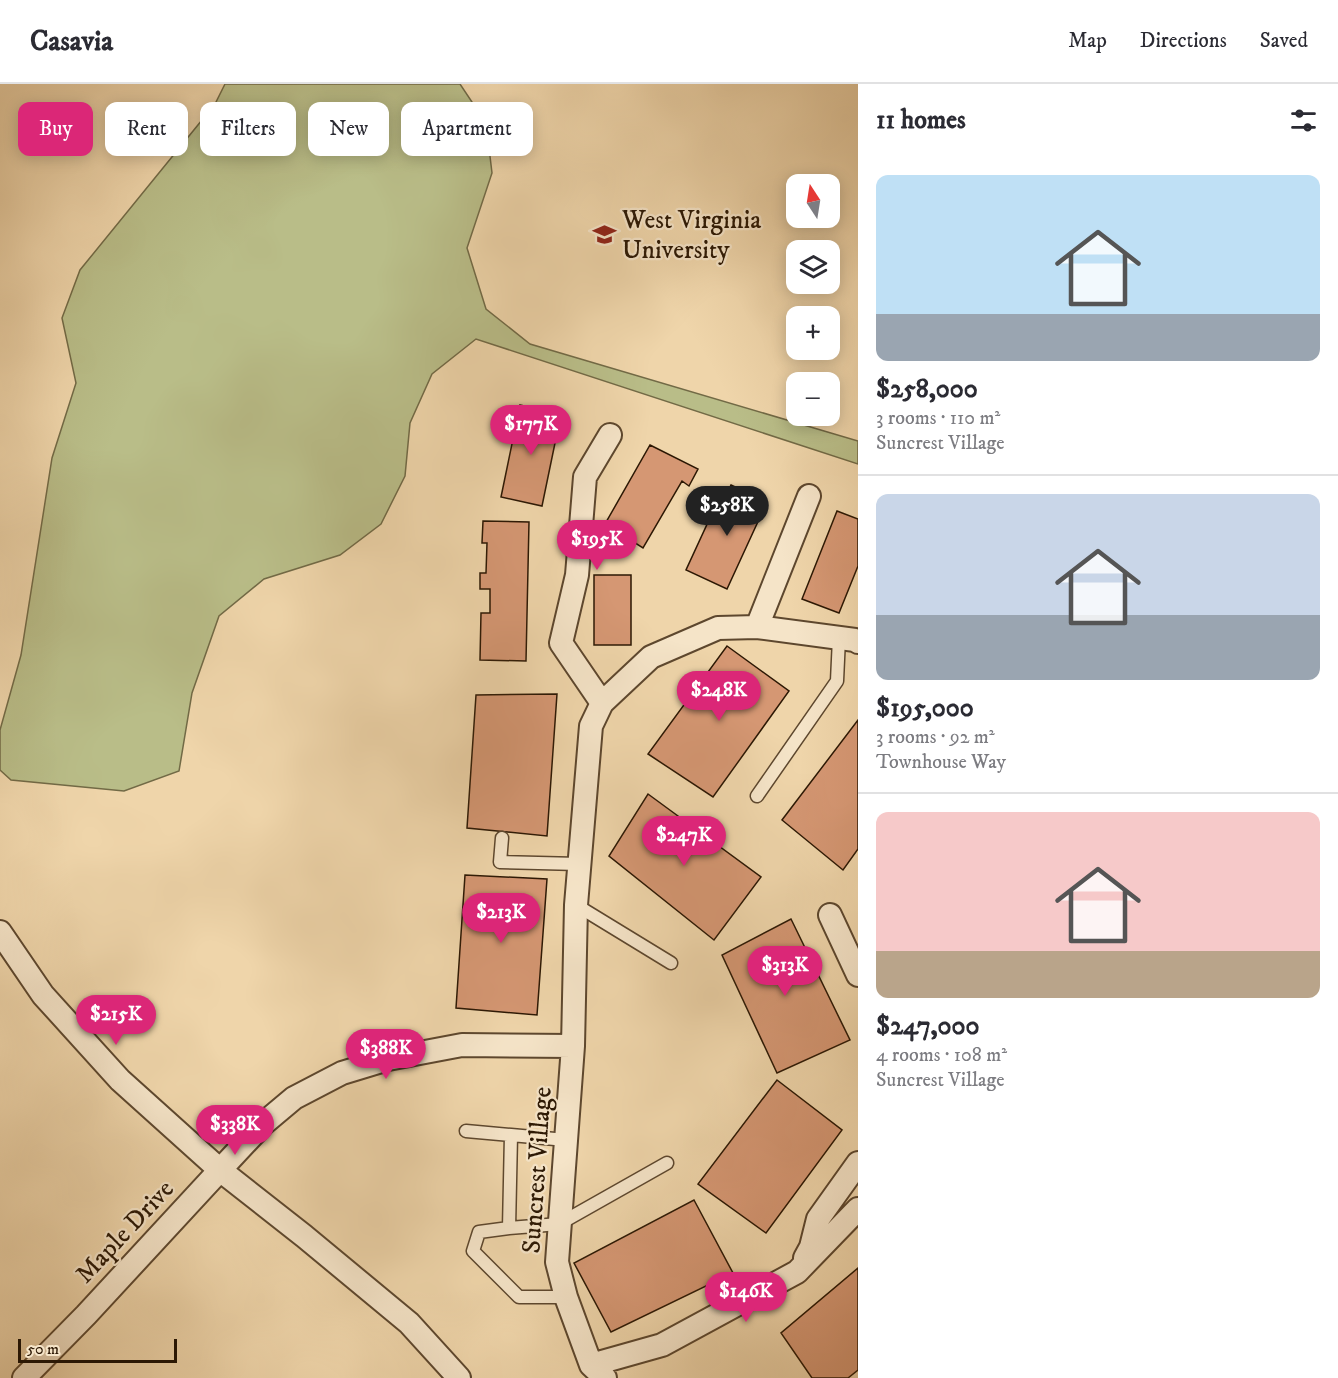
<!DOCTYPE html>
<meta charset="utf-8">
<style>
:root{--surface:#fff;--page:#f7f7f7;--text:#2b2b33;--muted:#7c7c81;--line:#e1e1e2;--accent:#db2777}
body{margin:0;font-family:"IM FELL DW Pica",serif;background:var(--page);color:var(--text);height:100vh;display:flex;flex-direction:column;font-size:22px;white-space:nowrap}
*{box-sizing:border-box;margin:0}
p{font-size:20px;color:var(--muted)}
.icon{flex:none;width:33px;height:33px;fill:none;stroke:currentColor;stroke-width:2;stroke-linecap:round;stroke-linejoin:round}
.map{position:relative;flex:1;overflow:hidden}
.side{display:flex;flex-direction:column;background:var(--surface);width:480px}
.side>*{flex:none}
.guide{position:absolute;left:18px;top:18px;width:570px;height:54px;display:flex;gap:12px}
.needle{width:39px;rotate:348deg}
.controls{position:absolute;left:786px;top:90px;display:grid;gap:12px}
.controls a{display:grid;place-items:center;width:54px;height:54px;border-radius:12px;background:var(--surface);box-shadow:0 3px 15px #0003;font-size:30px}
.scale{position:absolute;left:18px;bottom:15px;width:159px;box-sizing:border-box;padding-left:6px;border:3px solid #2c1804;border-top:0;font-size:16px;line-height:21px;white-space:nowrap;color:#2c1804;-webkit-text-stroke:4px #f5e4c8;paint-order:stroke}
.price{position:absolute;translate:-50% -51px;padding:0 14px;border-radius:21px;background:var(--accent);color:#fff;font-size:20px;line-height:39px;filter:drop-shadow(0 2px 3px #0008)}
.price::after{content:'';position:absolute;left:50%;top:36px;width:18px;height:14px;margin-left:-9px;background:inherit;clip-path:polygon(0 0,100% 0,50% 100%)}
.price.on{background:#222;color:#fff}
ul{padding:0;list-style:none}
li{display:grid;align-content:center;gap:12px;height:318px;padding:0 18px}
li+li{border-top:2px solid var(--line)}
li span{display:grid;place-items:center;height:186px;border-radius:12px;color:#555}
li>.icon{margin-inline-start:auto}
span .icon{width:108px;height:108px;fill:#fffc;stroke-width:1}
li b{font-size:26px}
h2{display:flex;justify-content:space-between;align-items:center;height:72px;padding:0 18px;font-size:26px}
.pill{padding:0 21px;border-radius:12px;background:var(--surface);box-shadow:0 3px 15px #0003;font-size:21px;line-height:54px}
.pill.on{background:var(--accent);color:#fff}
header{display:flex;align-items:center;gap:36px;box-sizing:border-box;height:84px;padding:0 30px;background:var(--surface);border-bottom:2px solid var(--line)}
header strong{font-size:28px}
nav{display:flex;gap:33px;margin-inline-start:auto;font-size:21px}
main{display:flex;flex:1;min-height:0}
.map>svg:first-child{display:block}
.green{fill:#b9bd88;stroke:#726a46;stroke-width:1.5}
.building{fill:#d59773;stroke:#2c1804;stroke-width:1.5}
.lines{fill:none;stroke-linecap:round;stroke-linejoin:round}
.lane-casing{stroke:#5d472e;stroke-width:15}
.street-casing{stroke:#5d472e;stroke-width:26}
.lane{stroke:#f5e4c8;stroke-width:12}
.street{stroke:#f5e4c8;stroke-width:22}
.labels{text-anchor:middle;stroke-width:4.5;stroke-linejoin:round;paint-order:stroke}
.poi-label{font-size:26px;fill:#2c1804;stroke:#f5e4c8;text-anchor:start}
.street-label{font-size:26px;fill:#2c1804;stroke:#f5e4c8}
</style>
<header>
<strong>Casavia</strong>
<nav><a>Map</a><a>Directions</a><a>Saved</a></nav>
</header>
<main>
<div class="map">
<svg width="858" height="1294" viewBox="0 0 858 1294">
<rect width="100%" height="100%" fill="#efd5aa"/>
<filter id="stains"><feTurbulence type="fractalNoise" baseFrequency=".00333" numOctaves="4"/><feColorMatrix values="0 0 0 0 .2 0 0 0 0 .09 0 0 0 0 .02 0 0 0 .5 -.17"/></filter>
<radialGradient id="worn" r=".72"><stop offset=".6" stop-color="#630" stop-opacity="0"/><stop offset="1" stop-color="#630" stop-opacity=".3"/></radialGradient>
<!-- green -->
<path class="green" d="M 225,0 L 460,0 L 486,39 L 492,89 L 467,164 L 486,225 L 530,260 L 858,357 L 858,380 L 476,255 L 432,290 L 410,339 L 405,392 L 381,440 L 340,471 L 264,495 L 219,532 L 192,609 L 179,687 L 124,707 L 11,696 L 0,686 L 0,646 L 21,571 L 52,374 L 76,299 L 62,234 L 80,186 L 215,20 Z"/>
<!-- building -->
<path class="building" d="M 520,321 L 561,330 L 542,422 L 501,413 Z
M 650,361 L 698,385 L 689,402 L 682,397 L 643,464 L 605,440 Z
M 731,401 L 767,418 L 727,505 L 686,486 L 715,423 L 720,425 Z
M 837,427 L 858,435 L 858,482 L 839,529 L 802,515 Z
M 483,437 L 529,438 L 526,577 L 480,576 L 481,529 L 490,529 L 490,505 L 480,505 L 480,489 L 486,489 L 487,459 L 482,459 Z
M 594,491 L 631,491 L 631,561 L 594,561 Z
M 727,562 L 789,607 L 713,713 L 648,670 Z
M 557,610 L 547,752 L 467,744 L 476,611 Z
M 858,636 L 858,765 L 843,786 L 782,736 Z
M 648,710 L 761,793 L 714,856 L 609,772 Z
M 465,791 L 547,795 L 537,931 L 456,924 Z
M 791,835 L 850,956 L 777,989 L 722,871 Z
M 777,996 L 842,1046 L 766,1149 L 698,1100 Z
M 694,1116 L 733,1189 L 611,1248 L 574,1179 Z
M 858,1184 L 858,1286 L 848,1294 L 812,1294 L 781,1249 Z"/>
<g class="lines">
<defs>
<path id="lane" d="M 757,712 L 837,597 L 839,554
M 502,754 L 500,778 L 579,780
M 576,821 L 671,879
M 466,1047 L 511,1051
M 509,1144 L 511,1051 L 566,1056
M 566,1213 L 519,1213 L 473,1167 L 479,1148 L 509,1144 L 559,1140 L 667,1079"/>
<path id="street" d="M 757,543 L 809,412
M 602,619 L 561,559 L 577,491 L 585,393 L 610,351
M 830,831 L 858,891
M 0,848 L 43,911 L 120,996 L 220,1086 L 263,1040 L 294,1014 L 342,989 L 388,975 L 462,961 L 573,962
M 805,1174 L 811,1163 L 818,1135 L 858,1079
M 591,1281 L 662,1261 L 797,1188 L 858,1125
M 24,1294 L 86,1231 L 220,1086 L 304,1152 L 409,1239 L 459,1294
M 605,1294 L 591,1281 L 566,1213 L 557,1178 L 573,962 L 576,821 L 591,642 L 602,619 L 651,573 L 718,544 L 757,543 L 855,556 L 858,558"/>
</defs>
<!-- lane casing -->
<use href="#lane" class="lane-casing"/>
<!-- street casing -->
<use href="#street" class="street-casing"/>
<!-- lane -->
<use href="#lane" class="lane"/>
<!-- street -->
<use href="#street" class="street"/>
</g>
<!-- icons -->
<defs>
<symbol id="university-bare" viewBox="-9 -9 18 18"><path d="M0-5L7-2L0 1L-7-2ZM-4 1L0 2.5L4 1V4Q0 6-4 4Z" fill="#8f2418" stroke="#f5e4c8" stroke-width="2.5" paint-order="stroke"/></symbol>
</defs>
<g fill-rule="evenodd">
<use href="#university-bare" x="588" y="134" width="33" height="33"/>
</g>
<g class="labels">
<!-- poi labels -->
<g class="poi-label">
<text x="622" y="144">West Virginia<tspan x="622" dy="30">University</tspan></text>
</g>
<!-- street labels -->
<g class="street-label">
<text transform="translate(536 1086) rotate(-86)" y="9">Suncrest Village</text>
<text transform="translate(124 1147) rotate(-47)" y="9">Maple Drive</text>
</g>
</g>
<rect width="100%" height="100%" filter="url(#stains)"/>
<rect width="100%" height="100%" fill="url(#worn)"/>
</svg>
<div class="controls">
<a><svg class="needle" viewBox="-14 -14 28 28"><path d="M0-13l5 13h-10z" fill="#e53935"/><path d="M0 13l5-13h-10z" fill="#7c7c81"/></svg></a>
<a><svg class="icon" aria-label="layers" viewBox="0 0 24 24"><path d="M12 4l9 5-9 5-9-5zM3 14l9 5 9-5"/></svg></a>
<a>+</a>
<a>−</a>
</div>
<div class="scale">50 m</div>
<b class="price" style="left:531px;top:372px">$177K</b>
<b class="price on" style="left:727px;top:453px">$258K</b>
<b class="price" style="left:597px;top:487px">$195K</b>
<b class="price" style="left:719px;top:638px">$248K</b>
<b class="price" style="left:684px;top:783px">$247K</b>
<b class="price" style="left:501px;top:860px">$213K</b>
<b class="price" style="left:785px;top:913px">$313K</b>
<b class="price" style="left:116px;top:962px">$215K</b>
<b class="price" style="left:386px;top:996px">$388K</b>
<b class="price" style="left:235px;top:1072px">$338K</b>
<b class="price" style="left:746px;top:1239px">$146K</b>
<div class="guide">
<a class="pill on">Buy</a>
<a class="pill">Rent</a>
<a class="pill">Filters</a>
<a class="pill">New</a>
<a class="pill">Apartment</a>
</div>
</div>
<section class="side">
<h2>11 homes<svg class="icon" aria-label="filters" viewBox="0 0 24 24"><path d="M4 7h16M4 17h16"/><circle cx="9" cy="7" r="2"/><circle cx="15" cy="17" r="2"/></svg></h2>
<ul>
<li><span style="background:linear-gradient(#bfe0f5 75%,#9aa5b1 0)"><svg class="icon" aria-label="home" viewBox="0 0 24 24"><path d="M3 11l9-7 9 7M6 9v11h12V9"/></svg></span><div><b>$258,000</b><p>3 rooms · 110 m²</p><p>Suncrest Village</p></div></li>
<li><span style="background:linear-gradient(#c9d6e8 65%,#9aa5b1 0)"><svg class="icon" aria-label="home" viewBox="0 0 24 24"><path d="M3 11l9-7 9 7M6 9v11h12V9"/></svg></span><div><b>$195,000</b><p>3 rooms · 92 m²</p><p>Townhouse Way</p></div></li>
<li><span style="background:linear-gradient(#f6c9c9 75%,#b9a48a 0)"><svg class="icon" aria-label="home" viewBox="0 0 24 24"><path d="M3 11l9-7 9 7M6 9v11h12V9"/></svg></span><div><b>$247,000</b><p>4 rooms · 108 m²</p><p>Suncrest Village</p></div></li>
</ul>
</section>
</main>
